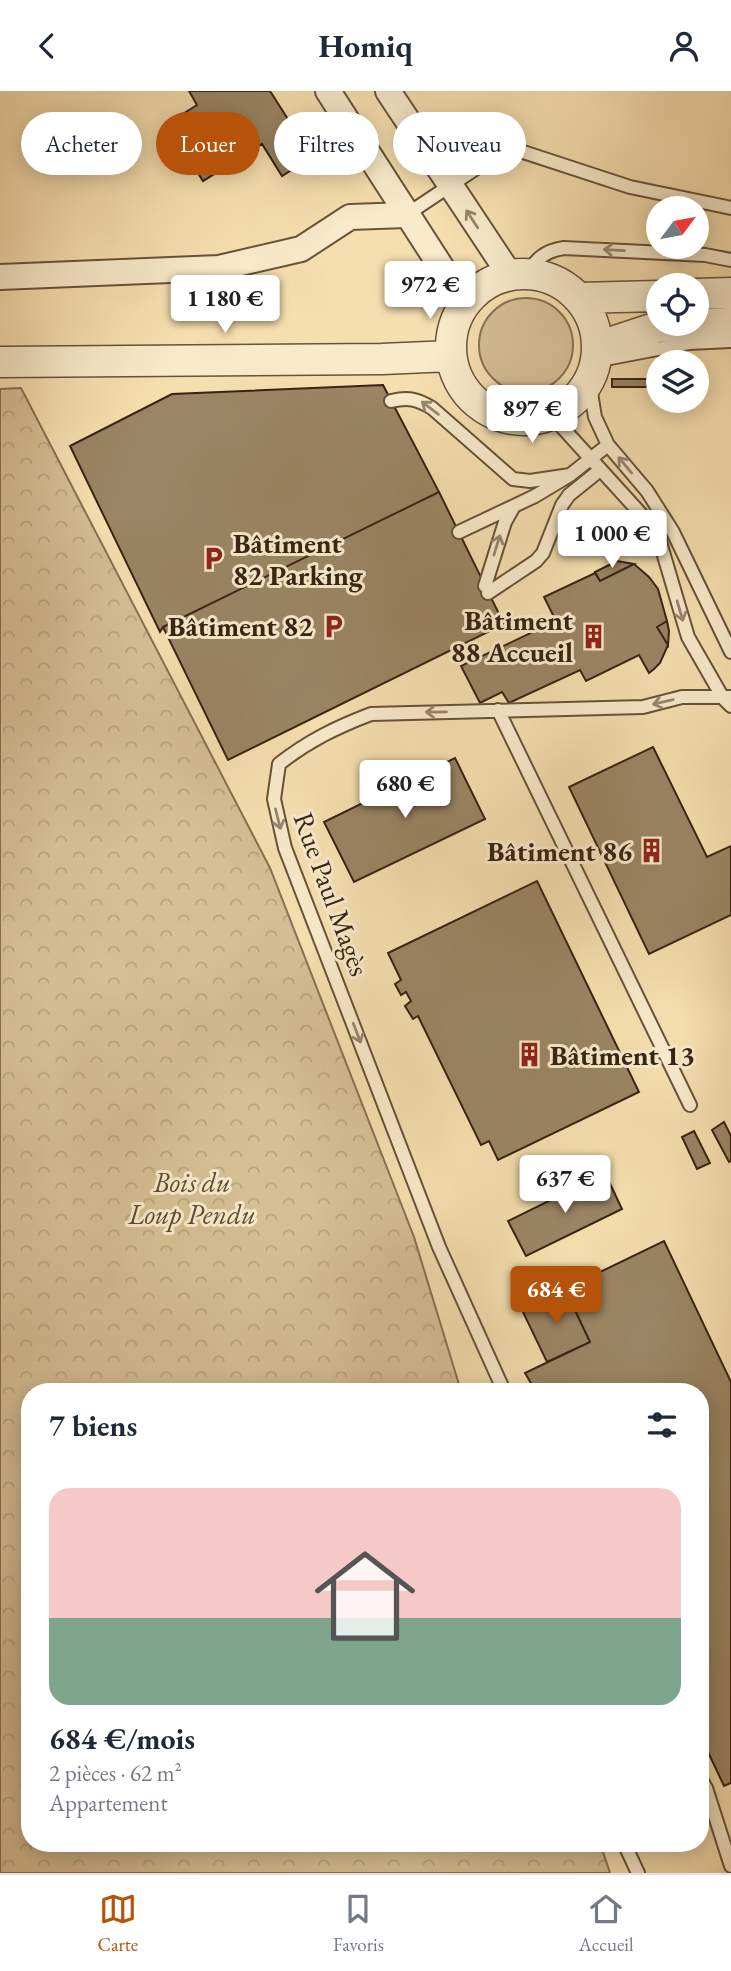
<!DOCTYPE html>
<html lang="fr">
<meta charset="utf-8">
<style>
:root{--surface:#fff;--page:#f6f6f7;--text:#1f2937;--muted:#747a83;--line:#e0e1e3;--accent:#b45309}
body{margin:0;font-family:"EB Garamond",serif;background:var(--page);color:var(--text);height:100vh;display:flex;flex-direction:column;font-size:26px;white-space:nowrap}
*{box-sizing:border-box;margin:0}
p{font-size:23px;color:var(--muted)}
.icon{flex:none;width:38px;height:38px;fill:none;stroke:currentColor;stroke-width:2;stroke-linecap:round;stroke-linejoin:round}
.map{position:relative;flex:1;overflow:hidden}
.side{position:absolute;left:21px;top:1292px;width:688px;height:469px;display:flex;flex-direction:column;background:var(--surface);border-radius:28px;box-shadow:0 4px 18px #0003}
.side>*{flex:none}
.banner{position:absolute;left:21px;top:21px;width:690px;height:63px;display:flex;gap:14px}
.needle{width:46px;rotate:58deg}
.fabs{position:absolute;left:646px;top:105px;display:grid;gap:14px}
.fabs a{display:grid;place-items:center;width:63px;height:63px;border-radius:50%;background:var(--surface);box-shadow:0 4px 18px #0003;font-size:35px}
.price{position:absolute;translate:-50% -60px;padding:0 16px;border-radius:7px;background:#fff;color:#222;font-size:23px;line-height:46px;filter:drop-shadow(0 2px 4px #0008)}
.price::after{content:'';position:absolute;left:50%;top:42px;width:21px;height:16px;margin-left:-10px;background:inherit;clip-path:polygon(0 0,100% 0,50% 100%)}
.price.selected{background:var(--accent);color:#fff}
ul{padding:0;list-style:none}
li{display:grid;align-content:center;gap:14px;height:371px;padding:0 28px}
li+li{border-top:2px solid var(--line)}
li span{display:grid;place-items:center;height:217px;border-radius:21px;color:#555}
li>.icon{margin-inline-start:auto}
span .icon{width:126px;height:126px;fill:#fffc;stroke-width:1}
li b{font-size:30px}
h2{display:flex;justify-content:space-between;align-items:center;height:84px;padding:0 28px;font-size:30px}
.chip{padding:0 24px;border-radius:32px;background:var(--surface);box-shadow:0 4px 18px #0003;font-size:24px;line-height:63px}
.chip.selected{background:var(--accent);color:#fff}
header{display:flex;justify-content:space-between;align-items:center;height:91px;padding:0 28px;background:var(--surface);font-size:32px;font-weight:700}
.menu{display:flex;justify-content:space-around;align-items:center;height:98px;border-top:2px solid var(--line);background:var(--surface);font-size:19px;color:var(--muted)}
.menu a{display:grid;justify-items:center;gap:4px}
.menu .selected{color:var(--accent)}
.map>svg:first-child{display:block}
.green{fill:#d6bf94;stroke:#877153;stroke-width:2}
.forest{fill:url(#forest-crowns);stroke:#877153;stroke-width:2}
.building{fill:#9b8564;stroke:#382312;stroke-width:2}
.lines{fill:none;stroke-linecap:round;stroke-linejoin:round}
.service-casing{stroke:#685239;stroke-width:16}
.minor-casing{stroke:#685239;stroke-width:28}
.tertiary-casing{stroke:#685239;stroke-width:33}
.service{stroke:#f9eacb;stroke-width:12}
.minor{stroke:#f9eacb;stroke-width:24}
.tertiary{stroke:#f9eacb;stroke-width:30}
.oneway{stroke:#98866e}
.labels{text-anchor:middle;stroke-width:6;stroke-linejoin:round;paint-order:stroke}
.poi-label{font-size:28px;font-weight:bold;fill:#382312;stroke:#f9eacb;text-anchor:end}
.street-label{font-size:28px;fill:#382312;stroke:#f9eacb}
.park-label{font-size:28px;font-style:italic;fill:#604a32;stroke:#f9eacb}
</style>
<header><svg class="icon" aria-label="back" viewBox="0 0 24 24"><path d="M15 5l-7 7 7 7"/></svg>Homiq<svg class="icon" aria-label="person" viewBox="0 0 24 24"><circle cx="12" cy="8" r="4"/><path d="M4 21q1-7 8-7t8 7"/></svg></header>
<div class="map">
<svg width="731" height="1782" viewBox="0 0 731 1782">
<defs>
<pattern id="forest-crowns" width="20" height="18" patternUnits="userSpaceOnUse" patternTransform="scale(1.75)"><rect width="20" height="18" fill="#d6bf94"/><path d="M2 6a3 3 0 1 1 6 0M12 15a3 3 0 1 1 6 0" fill="none" stroke="#b8a47f"/></pattern>
</defs>
<rect width="100%" height="100%" fill="#f6dfaf"/>
<filter id="stains"><feTurbulence type="fractalNoise" baseFrequency=".00286" numOctaves="4"/><feColorMatrix values="0 0 0 0 .2 0 0 0 0 .09 0 0 0 0 .02 0 0 0 .5 -.17"/></filter>
<radialGradient id="worn" r=".72"><stop offset=".6" stop-color="#630" stop-opacity="0"/><stop offset="1" stop-color="#630" stop-opacity=".3"/></radialGradient>
<!-- green -->
<path class="green" d="M479 254a47 47 0 1 1 94 0a47 47 0 1 1-94 0Z"/>
<!-- forest -->
<path class="forest" d="M 21,297 L 270,777 L 414,1146 L 461,1300 L 30,1300 L 30,1752 L 600,1752 L 610,1782 L 0,1782 L 0,298 Z"/>
<!-- building -->
<path class="building" d="M 189,0 L 270,0 L 312,66 L 282,85 L 262,53 L 203,90 L 167,33 L 197,14 Z
M 612,288 L 647,288 L 647,296 L 612,296 Z
M 383,294 L 439,401 L 163,536 L 160,541 L 70,355 L 172,303 Z
M 439,401 L 504,533 L 228,669 L 163,536 Z
M 617,470 L 634,473 L 600,490 L 595,481 Z
M 634,473 L 649,486 L 658,498 L 667,530 L 657,536 L 668,554 L 660,572 L 654,578 L 649,582 L 639,564 L 586,590 L 580,579 L 509,612 L 502,601 L 480,612 L 461,575 L 556,530 L 544,506 L 595,482 L 600,490 Z
M 667,530 L 669,540 L 668,554 L 657,536 Z
M 653,656 L 707,766 L 731,755 L 731,824 L 649,863 L 569,696 Z
M 455,667 L 485,728 L 354,791 L 324,731 Z
M 537,790 L 639,1001 L 498,1069 L 489,1050 L 481,1054 L 418,925 L 413,928 L 405,915 L 411,910 L 406,901 L 401,904 L 395,893 L 401,889 L 388,862 Z
M 724,1031 L 731,1045 L 731,1070 L 729,1071 L 712,1039 Z
M 694,1040 L 710,1072 L 697,1078 L 682,1046 Z
M 605,1082 L 622,1118 L 526,1165 L 508,1130 Z
M 664,1150 L 731,1291 L 731,1692 L 724,1695 L 700,1644 L 700,1300 L 524,1299 L 532,1294 L 525,1282 L 590,1251 L 565,1198 Z
M 565,1198 L 590,1251 L 547,1271 L 522,1219 Z"/>
<g class="lines">
<defs>
<path id="service" d="M 406,124 L 508,56 L 630,96 L 731,117
M 525,184 C 537,168 544,160 564,157 L 705,164 L 731,169
M 600,269 L 689,252 L 731,250
M 589,290 L 595,326 L 608,354 L 647,400 L 673,441 L 731,561
M 391,310 C 409,306 417,308 432,317 L 513,388 L 530,390 L 570,384
M 551,324 L 641,423 L 660,451 L 688,546 L 723,607 L 731,615
M 459,441 L 535,405 L 570,384 L 608,354
M 485,495 L 505,431 L 514,415
M 488,502 L 536,470 L 543,462 L 562,414 L 569,404 L 600,379
M 498,619 L 690,1014
M 504,1300 L 439,1156 L 285,757 L 274,708 L 279,673 C 308,650 337,636 371,623 L 643,616 L 682,606 L 731,606
M 700,1687 L 706,1697 L 731,1775
M 624,1752 L 638,1782"/>
<path id="minor" d="M 328,0 L 465,213
M 388,0 L 510,184
M 0,186 L 219,177 L 301,158 L 350,126 L 406,124"/>
<path id="tertiary" d="M451 256a73 73 0 1 1 146 0a73 73 0 1 1-146 0Z
M 696,203 L 731,202
M 578,207 L 658,205
M 597,256 L 658,236 L 731,232
M 0,271 L 382,268 L 451,265"/>
</defs>
<!-- service casing -->
<use href="#service" class="service-casing"/>
<!-- minor casing -->
<use href="#minor" class="minor-casing"/>
<!-- tertiary casing -->
<use href="#tertiary" class="tertiary-casing"/>
<!-- service -->
<use href="#service" class="service"/>
<!-- minor -->
<use href="#minor" class="minor"/>
<!-- tertiary -->
<use href="#tertiary" class="tertiary"/>
</g>
<!-- one-way arrows -->
<defs><path id="oneway-shaft" d="M-6 0H5M1.5-3L5.5 0L1.5 3" fill="none" stroke-width="1.6" stroke-linecap="round" stroke-linejoin="round" transform="scale(1.75)"/></defs>
<g class="oneway">
<use href="#oneway-shaft" transform="translate(472 128) rotate(-123)"/>
<use href="#oneway-shaft" transform="translate(614 159) rotate(-177)"/>
<use href="#oneway-shaft" transform="translate(430 317) rotate(-143)"/>
<use href="#oneway-shaft" transform="translate(625 374) rotate(-130)"/>
<use href="#oneway-shaft" transform="translate(497 454) rotate(-73)"/>
<use href="#oneway-shaft" transform="translate(680 520) rotate(74)"/>
<use href="#oneway-shaft" transform="translate(663 611) rotate(167)"/>
<use href="#oneway-shaft" transform="translate(436 621) rotate(179)"/>
<use href="#oneway-shaft" transform="translate(278 728) rotate(76)"/>
<use href="#oneway-shaft" transform="translate(357 942) rotate(69)"/>
</g>
<!-- icons -->
<defs>
<symbol id="parking-bare" viewBox="-9 -9 18 18"><path d="M-3.5-5.5H1a3.5 3.5 0 0 1 0 7H-1V5.5H-3.5ZM-1-3.4V-.6H.8a1.4 1.4 0 0 0 0-2.8Z" fill="#8f2418" stroke="#f9eacb" stroke-width="2.5" paint-order="stroke"/></symbol>
<symbol id="building-bare" viewBox="-9 -9 18 18"><path d="M-4-6H4V6H1V3H-1V6H-4ZM-2.5-4.3h1.7v1.8h-1.7ZM.8-4.3h1.7v1.8H.8ZM-2.5-1h1.7V.8h-1.7ZM.8-1h1.7V.8H.8Z" fill="#8f2418" stroke="#f9eacb" stroke-width="2.5" paint-order="stroke"/></symbol>
</defs>
<g fill-rule="evenodd">
<use href="#parking-bare" x="196" y="450" width="35" height="35"/>
<use href="#parking-bare" x="316" y="518" width="35" height="35"/>
<use href="#building-bare" x="576" y="528" width="35" height="35"/>
<use href="#building-bare" x="634" y="742" width="35" height="35"/>
<use href="#building-bare" x="512" y="946" width="35" height="35"/>
</g>
<g class="labels">
<!-- poi labels -->
<g class="poi-label">
<text x="233" y="462" text-anchor="start">Bâtiment<tspan x="233" dy="32">82 Parking</tspan></text>
<text x="573" y="539">Bâtiment<tspan x="573" dy="32">88 Accueil</tspan></text>
<text x="313" y="545">Bâtiment 82</text>
<text x="632" y="770">Bâtiment 86</text>
<text x="550" y="974" text-anchor="start">Bâtiment 13</text>
</g>
<!-- street labels -->
<g class="street-label">
<text transform="translate(332 803) rotate(70)" y="10">Rue Paul Magès</text>
</g>
<!-- park labels -->
<g class="park-label">
<text x="192" y="1101">Bois du<tspan x="192" dy="32">Loup Pendu</tspan></text>
</g>
</g>
<rect width="100%" height="100%" filter="url(#stains)"/>
<rect width="100%" height="100%" fill="url(#worn)"/>
</svg>
<div class="fabs">
<a><svg class="needle" viewBox="-14 -14 28 28"><path d="M0-13l5 13h-10z" fill="#e53935"/><path d="M0 13l5-13h-10z" fill="#747a83"/></svg></a>
<a><svg class="icon" aria-label="locate" viewBox="0 0 24 24"><circle cx="12" cy="12" r="6"/><path d="M12 2v4M12 18v4M2 12h4M18 12h4"/></svg></a>
<a><svg class="icon" aria-label="layers" viewBox="0 0 24 24"><path d="M12 4l9 5-9 5-9-5zM3 14l9 5 9-5"/></svg></a>
</div>
<b class="price" style="left:430px;top:230px">972 €</b>
<b class="price" style="left:225px;top:244px">1 180 €</b>
<b class="price" style="left:532px;top:354px">897 €</b>
<b class="price" style="left:612px;top:479px">1 000 €</b>
<b class="price" style="left:405px;top:729px">680 €</b>
<b class="price" style="left:565px;top:1124px">637 €</b>
<b class="price selected" style="left:556px;top:1235px">684 €</b>
<div class="banner">
<a class="chip">Acheter</a>
<a class="chip selected">Louer</a>
<a class="chip">Filtres</a>
<a class="chip">Nouveau</a>
</div>
<section class="side">
<h2>7 biens<svg class="icon" aria-label="filters" viewBox="0 0 24 24"><path d="M4 7h16M4 17h16"/><circle cx="9" cy="7" r="2"/><circle cx="15" cy="17" r="2"/></svg></h2>
<ul>
<li><span style="background:linear-gradient(#f6c9c9 60%,#7fa58c 0)"><svg class="icon" aria-label="home" viewBox="0 0 24 24"><path d="M3 11l9-7 9 7M6 9v11h12V9"/></svg></span><div><b>684 €/mois</b><p>2 pièces · 62 m²</p><p>Appartement</p></div></li>
</ul>
</section>
</div>
<nav class="menu">
<a class="selected"><svg class="icon" aria-label="map" viewBox="0 0 24 24"><path d="M3 6l6-2 6 2 6-2v14l-6 2-6-2-6 2zM9 4v14M15 6v14"/></svg>Carte</a>
<a><svg class="icon" aria-label="saved" viewBox="0 0 24 24"><path d="M7 4h10v16l-5-4-5 4z"/></svg>Favoris</a>
<a><svg class="icon" aria-label="home" viewBox="0 0 24 24"><path d="M3 11l9-7 9 7M6 9v11h12V9"/></svg>Accueil</a>
</nav>
